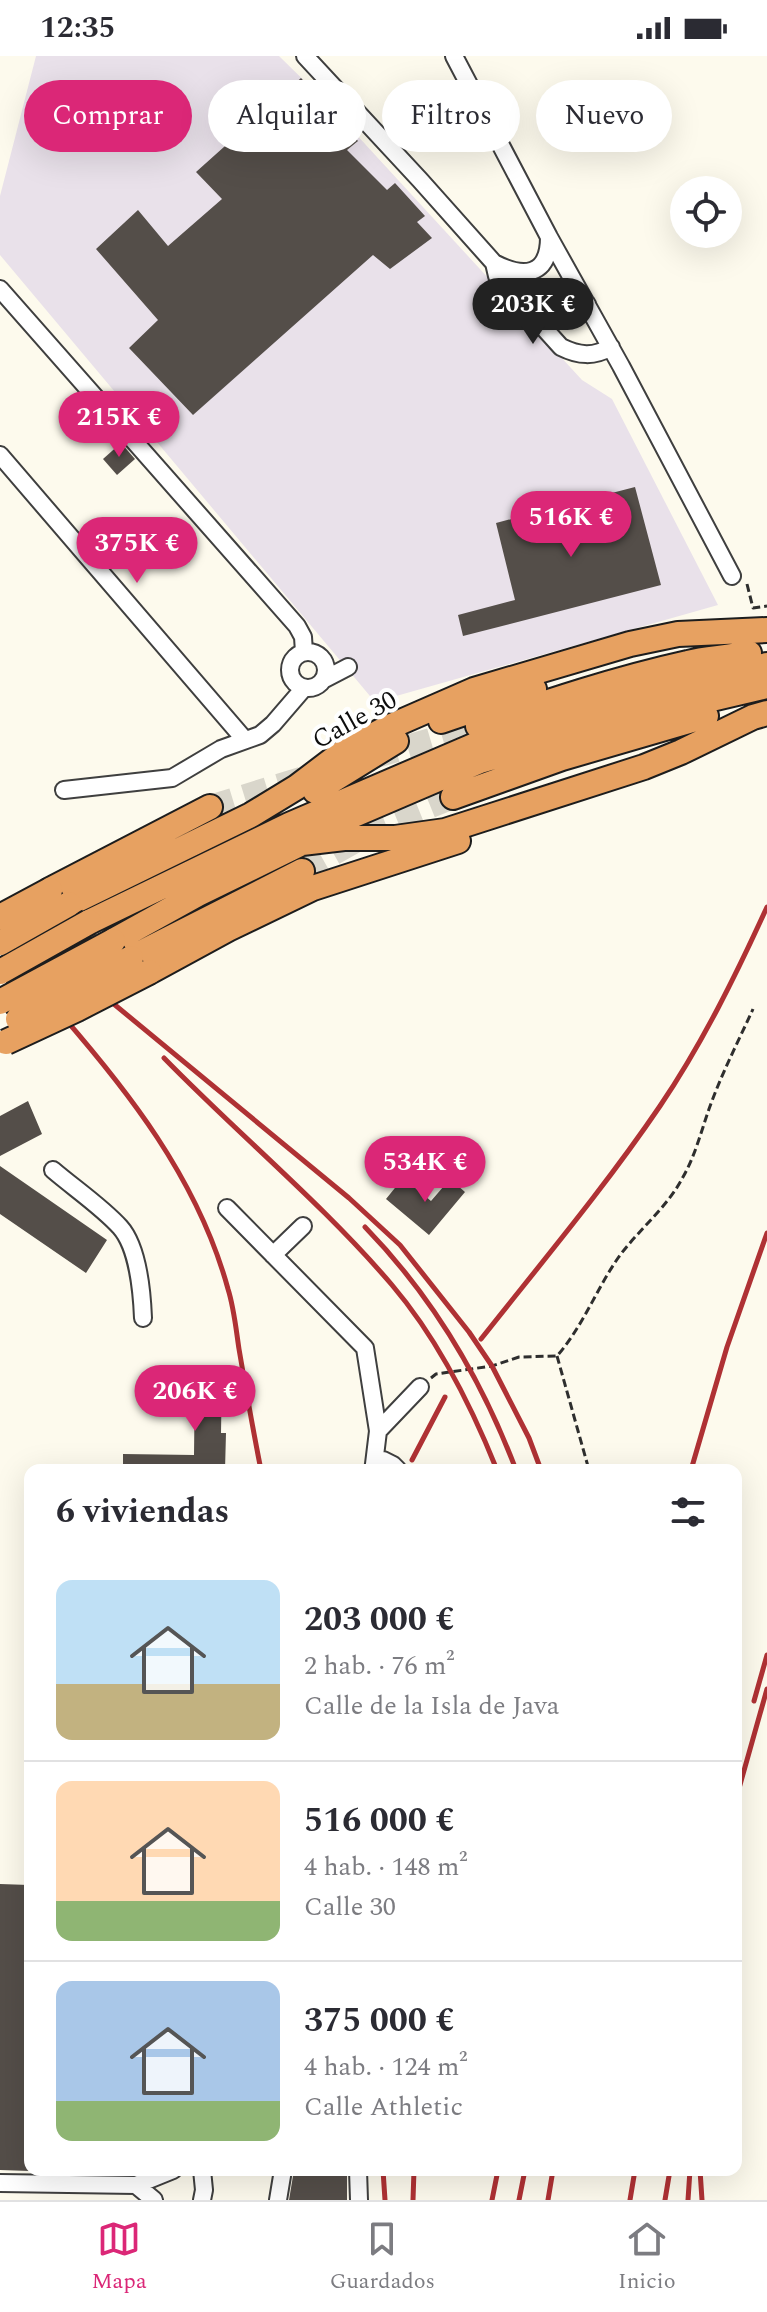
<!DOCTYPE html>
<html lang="es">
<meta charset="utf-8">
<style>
:root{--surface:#fff;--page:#f2f2f3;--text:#2b2b33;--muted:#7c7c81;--line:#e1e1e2;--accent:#db2777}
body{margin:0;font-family:Spectral,serif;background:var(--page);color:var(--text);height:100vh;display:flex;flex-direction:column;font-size:30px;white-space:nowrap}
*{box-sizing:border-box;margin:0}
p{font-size:26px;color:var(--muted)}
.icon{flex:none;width:44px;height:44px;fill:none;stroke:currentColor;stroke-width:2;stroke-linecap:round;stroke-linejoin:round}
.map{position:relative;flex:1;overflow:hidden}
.panel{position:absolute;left:24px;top:1408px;width:718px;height:712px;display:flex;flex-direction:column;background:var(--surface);border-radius:16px;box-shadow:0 8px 32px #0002}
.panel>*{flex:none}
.guide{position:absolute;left:24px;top:24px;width:720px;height:72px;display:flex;gap:16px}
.controls{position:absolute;left:670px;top:120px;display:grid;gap:16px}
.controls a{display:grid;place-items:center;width:72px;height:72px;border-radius:50%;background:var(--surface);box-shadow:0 8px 32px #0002;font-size:40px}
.price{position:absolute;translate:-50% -68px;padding:0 18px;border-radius:28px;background:var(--accent);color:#fff;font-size:26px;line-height:52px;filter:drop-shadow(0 2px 4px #0008)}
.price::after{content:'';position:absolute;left:50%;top:48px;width:24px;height:18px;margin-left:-12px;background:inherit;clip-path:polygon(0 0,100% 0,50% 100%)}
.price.selected{background:#222;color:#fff}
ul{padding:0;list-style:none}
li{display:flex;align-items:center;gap:24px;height:200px;padding:0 32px}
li+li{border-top:2px solid var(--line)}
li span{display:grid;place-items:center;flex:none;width:224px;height:160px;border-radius:16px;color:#555}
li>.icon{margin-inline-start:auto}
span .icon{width:96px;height:96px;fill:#fffc;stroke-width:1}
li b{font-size:34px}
h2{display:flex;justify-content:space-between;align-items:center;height:96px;padding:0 32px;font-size:34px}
.pill{padding:0 28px;border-radius:36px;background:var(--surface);box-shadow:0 8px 32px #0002;font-size:28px;line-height:72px}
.pill.selected{background:var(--accent);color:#fff}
.status{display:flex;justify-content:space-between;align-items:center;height:56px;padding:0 40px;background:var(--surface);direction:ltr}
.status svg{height:22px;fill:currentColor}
.dock{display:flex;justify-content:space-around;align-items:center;height:112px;border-top:2px solid var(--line);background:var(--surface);font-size:22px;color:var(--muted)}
.dock a{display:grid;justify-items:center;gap:4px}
.dock .selected{color:var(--accent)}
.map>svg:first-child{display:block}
.industrial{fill:#e9e1ea}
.building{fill:#544e49}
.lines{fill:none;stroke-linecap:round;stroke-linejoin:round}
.highway-tunnel{stroke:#d9d6cb;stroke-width:24;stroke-dasharray:24 12;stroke-linecap:butt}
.minor-casing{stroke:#3f3f3f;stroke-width:20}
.highway-casing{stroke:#1d1d1d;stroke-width:28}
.path{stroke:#2e2e2e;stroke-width:3;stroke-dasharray:8 4;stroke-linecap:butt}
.minor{stroke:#fff;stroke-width:16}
.highway{stroke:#e7a161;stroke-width:24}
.rail{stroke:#af3134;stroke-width:5}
.highway-bridge-casing{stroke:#1d1d1d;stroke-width:28;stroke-linecap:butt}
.highway-bridge{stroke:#e7a161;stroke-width:24}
.labels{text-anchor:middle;stroke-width:8;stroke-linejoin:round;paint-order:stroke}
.street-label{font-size:26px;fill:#0c0c0c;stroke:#fff}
</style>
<div class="status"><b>12:35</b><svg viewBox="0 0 49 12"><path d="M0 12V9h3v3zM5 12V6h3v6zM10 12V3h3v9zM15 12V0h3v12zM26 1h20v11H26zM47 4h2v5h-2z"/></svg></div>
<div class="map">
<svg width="767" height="2144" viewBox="0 0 767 2144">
<rect width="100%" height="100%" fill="#fdfaed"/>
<!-- industrial -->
<path class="industrial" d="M 36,0 L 279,0 L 331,51 L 582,324 L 612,343 L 718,549 L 375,646 L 0,199 L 0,140 Z"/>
<!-- building -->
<path class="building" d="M 301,22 L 358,85 L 347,94 L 387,134 L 395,127 L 425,160 L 417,166 L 432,182 L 390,213 L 373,199 L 193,359 L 129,292 L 158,264 L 96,193 L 138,154 L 168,190 L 222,143 L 196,116 Z
M 121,387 L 135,403 L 117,419 L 103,403 Z
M 635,431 L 661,529 L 463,580 L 458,559 L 515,544 L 496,467 Z
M 28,1045 L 42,1078 L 0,1100 L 0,1060 Z
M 0,1110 L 107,1184 L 86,1217 L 0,1158 Z
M 403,1122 L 431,1145 L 450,1123 L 465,1136 L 429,1179 L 386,1143 Z
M 195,1315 L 222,1315 L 221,1377 L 226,1377 L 225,1414 L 123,1414 L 123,1398 L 194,1399 Z
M 0,1828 L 29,1829 L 30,2115 L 0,2114 Z
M 294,2114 L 347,2114 L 347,2144 L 289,2144 Z"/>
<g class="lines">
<!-- highway-tunnel -->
<path class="highway-tunnel" d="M 373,701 L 478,670
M 210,751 L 304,722
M 302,815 L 384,769 L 453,741"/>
<defs>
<path id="minor" d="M 305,0 L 420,124 L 494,207 C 523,222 549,221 549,181
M 454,0 L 549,181 L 621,310 L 732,520
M 494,207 L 497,220 L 561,291 C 579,300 594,301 611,291
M 510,216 C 535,244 546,261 587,248
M 0,233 L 297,570 L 303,581 L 304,596
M 0,399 L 245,684
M290 614a18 18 0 1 1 36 0a18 18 0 1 1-36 0Z
M 323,624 L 348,611
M 64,734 L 172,722 L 221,693 L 260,679 L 273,668 L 304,632
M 53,1114 C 74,1132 102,1151 120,1171 C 138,1191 142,1237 143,1262
M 227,1152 L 365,1292 L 378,1375
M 273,1199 L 303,1170
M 374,1408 L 378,1375 L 420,1331
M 373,1414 L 374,1408 L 383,1404 L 393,1409 L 398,1414
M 202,2114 L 204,2134 L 202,2144
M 358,2114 L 359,2144
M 0,2127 L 136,2129 L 173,2114
M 136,2129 L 154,2144
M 278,2144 L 283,2114"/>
<path id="highway" d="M 441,665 L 534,633
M 478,670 C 547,646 616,623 688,607 C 708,602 729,602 749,597
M 315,735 L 396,685
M 453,741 L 562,702 L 706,660
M 314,780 L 347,762 L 480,705 L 605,668 L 767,630
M 50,834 L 210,751
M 69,848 L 251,759 L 297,731 L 347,693 L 387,672 L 474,634 L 630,588 L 678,578 L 767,574
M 89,866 L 289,769 L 480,687 L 543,667 L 714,621 L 767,609
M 113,885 L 198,838 L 302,787 L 344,782 L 395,782 L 445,775 L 644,711 L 681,696 L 753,661 L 767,657
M 131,902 L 302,815
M 149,916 L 228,873 L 313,832 L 458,785"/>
</defs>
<!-- minor casing -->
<use href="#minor" class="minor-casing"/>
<!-- highway casing -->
<use href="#highway" class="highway-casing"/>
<!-- path -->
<path class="path" d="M 747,528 L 753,552 L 767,550
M 557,1300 L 589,1414
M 431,1322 L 436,1318 L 492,1310 L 519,1301 L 557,1300 C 583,1270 596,1234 618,1202 C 638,1174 667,1152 683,1121 C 695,1100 701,1076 709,1053 C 721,1019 738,986 753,953"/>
<!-- minor -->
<use href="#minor" class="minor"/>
<!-- highway -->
<use href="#highway" class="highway"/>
<!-- rail -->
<path class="rail" d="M 0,851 L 13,861
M 92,930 L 349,1142 L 400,1189 L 469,1276 L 492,1310 L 529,1382 L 541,1414
M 53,949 C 127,1033 198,1123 228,1233 C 234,1252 236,1273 239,1293 C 246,1334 253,1374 261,1414
M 164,1002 C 239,1079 323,1148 392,1229 C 438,1283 471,1349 497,1414
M 365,1171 C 432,1240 482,1324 516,1414
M 481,1283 C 542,1206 605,1131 660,1050 C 702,988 736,919 767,851
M 412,1404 L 445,1341
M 691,1414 L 727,1291 L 767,1177
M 754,1645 L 767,1599
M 736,1743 L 767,1633
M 383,2114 L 385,2144
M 700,2114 L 702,2144
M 413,2144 L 414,2114
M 492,2144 L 498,2114
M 519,2144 L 525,2114
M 548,2144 L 553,2114
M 630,2144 L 635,2114
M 665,2144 L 670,2114
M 688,2144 L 690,2114"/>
<defs>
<path id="highway-bridge" d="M 0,861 L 50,834
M 0,887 L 69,848
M 0,916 L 89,866
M 0,946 L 113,885
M 18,963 L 131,902
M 6,986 L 77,953 L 149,916"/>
</defs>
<!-- highway-bridge casing -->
<use href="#highway-bridge" class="highway-bridge-casing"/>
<!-- highway-bridge -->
<use href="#highway-bridge" class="highway-bridge"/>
</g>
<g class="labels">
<!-- street labels -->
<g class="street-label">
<text transform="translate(354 663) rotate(-29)" y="9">Calle 30</text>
</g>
</g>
</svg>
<div class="controls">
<a><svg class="icon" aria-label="locate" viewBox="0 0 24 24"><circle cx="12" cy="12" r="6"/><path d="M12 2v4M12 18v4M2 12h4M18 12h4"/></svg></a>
</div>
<b class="price selected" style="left:533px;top:290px">203K €</b>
<b class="price" style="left:119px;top:403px">215K €</b>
<b class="price" style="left:571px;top:503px">516K €</b>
<b class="price" style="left:137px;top:529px">375K €</b>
<b class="price" style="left:425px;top:1148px">534K €</b>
<b class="price" style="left:195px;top:1377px">206K €</b>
<div class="guide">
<a class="pill selected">Comprar</a>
<a class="pill">Alquilar</a>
<a class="pill">Filtros</a>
<a class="pill">Nuevo</a>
</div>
<section class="panel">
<h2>6 viviendas<svg class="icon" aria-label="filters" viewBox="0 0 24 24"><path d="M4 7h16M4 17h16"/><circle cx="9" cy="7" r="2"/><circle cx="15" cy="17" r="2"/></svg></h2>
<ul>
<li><span style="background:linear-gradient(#bfe0f5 65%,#c2b280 0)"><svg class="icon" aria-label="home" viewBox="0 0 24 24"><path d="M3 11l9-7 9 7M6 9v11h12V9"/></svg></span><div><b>203 000 €</b><p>2 hab. · 76 m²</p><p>Calle de la Isla de Java</p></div></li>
<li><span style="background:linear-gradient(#ffd9b3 75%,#8fb573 0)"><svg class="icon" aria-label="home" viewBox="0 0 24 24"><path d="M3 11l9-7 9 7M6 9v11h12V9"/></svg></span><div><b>516 000 €</b><p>4 hab. · 148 m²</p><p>Calle 30</p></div></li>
<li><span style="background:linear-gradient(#a9c7e8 75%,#8fb573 0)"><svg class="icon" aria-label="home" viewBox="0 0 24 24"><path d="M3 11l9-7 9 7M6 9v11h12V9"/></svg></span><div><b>375 000 €</b><p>4 hab. · 124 m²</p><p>Calle Athletic</p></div></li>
</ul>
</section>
</div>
<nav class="dock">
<a class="selected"><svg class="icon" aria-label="map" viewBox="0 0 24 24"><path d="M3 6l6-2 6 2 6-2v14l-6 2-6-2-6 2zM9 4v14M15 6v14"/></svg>Mapa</a>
<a><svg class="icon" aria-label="saved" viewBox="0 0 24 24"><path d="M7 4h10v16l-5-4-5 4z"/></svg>Guardados</a>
<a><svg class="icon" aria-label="home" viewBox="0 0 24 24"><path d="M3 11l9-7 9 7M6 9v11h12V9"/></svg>Inicio</a>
</nav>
